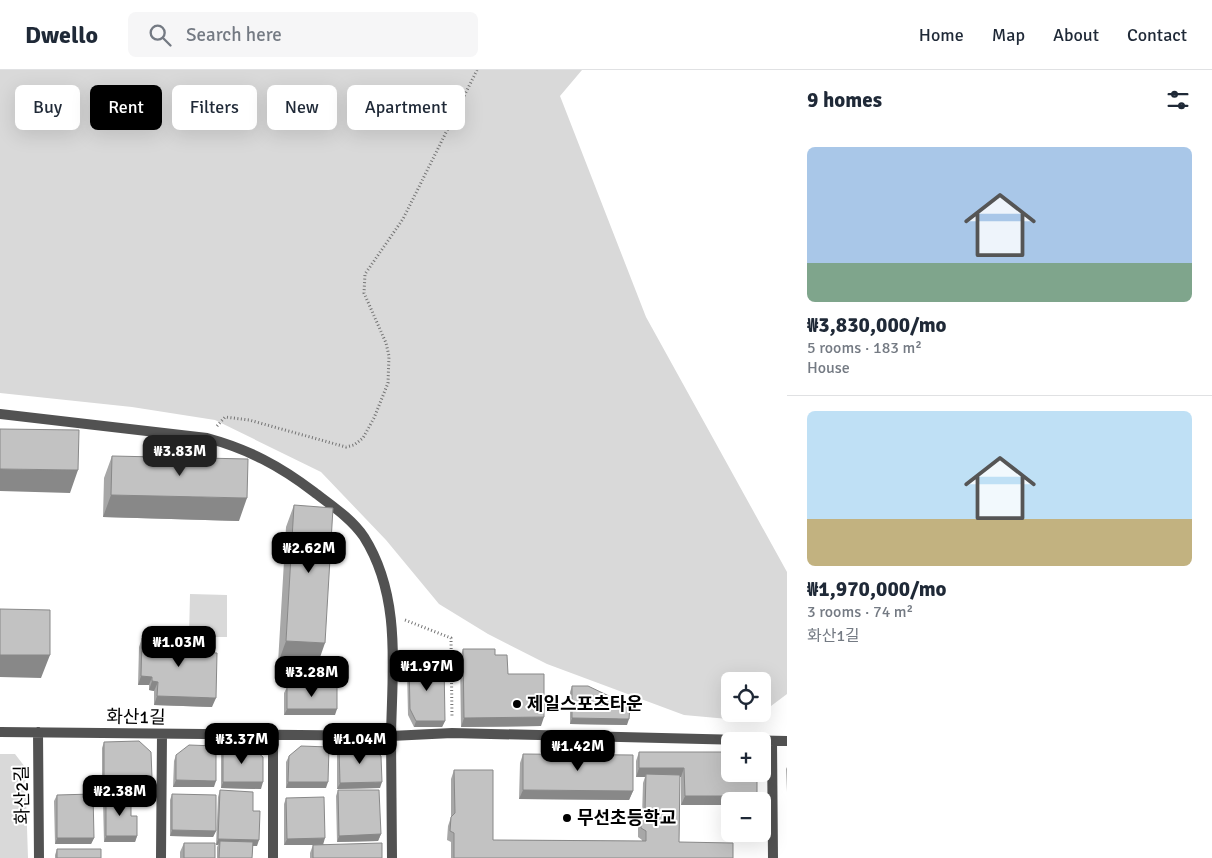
<!DOCTYPE html>
<meta charset="utf-8">
<style>
:root{--surface:#fff;--page:#f6f6f7;--text:#1f2937;--muted:#747a83;--line:#e0e1e3;--accent:#000}
body{margin:0;font-family:Signika,"Noto Sans KR",sans-serif;background:var(--page);color:var(--text);height:100vh;display:flex;flex-direction:column;font-size:19px;white-space:nowrap}
*{box-sizing:border-box;margin:0}
p{font-size:16px;color:var(--muted)}
.icon{flex:none;width:28px;height:28px;fill:none;stroke:currentColor;stroke-width:2;stroke-linecap:round;stroke-linejoin:round}
.map{position:relative;flex:1;overflow:hidden}
.details{display:flex;flex-direction:column;background:var(--surface);width:425px}
.details>*{flex:none}
.top-card{position:absolute;left:15px;top:15px;width:475px;height:45px;display:flex;gap:10px}
.tools{position:absolute;left:721px;top:602px;display:grid;gap:10px}
.tools a{display:grid;place-items:center;width:50px;height:50px;border-radius:8px;background:var(--surface);box-shadow:0 5px 20px #0002;font-size:25px}
.price{position:absolute;translate:-50% -42px;padding:0 11px;border-radius:10px;background:var(--accent);color:#fff;font-size:16px;line-height:32px;filter:drop-shadow(0 1px 2px #0008)}
.price::after{content:'';position:absolute;left:50%;top:30px;width:15px;height:11px;margin-left:-8px;background:inherit;clip-path:polygon(0 0,100% 0,50% 100%)}
.price.current{background:#222;color:#fff}
ul{padding:0;list-style:none}
li{display:grid;align-content:center;gap:10px;height:265px;padding:0 20px}
li+li{border-top:1px solid var(--line)}
li span{display:grid;place-items:center;height:155px;border-radius:8px;color:#555}
li>.icon{margin-inline-start:auto}
span .icon{width:90px;height:90px;fill:#fffc;stroke-width:1}
li b{font-size:21px}
h2{display:flex;justify-content:space-between;align-items:center;height:60px;padding:0 20px;font-size:21px}
.tag{padding:0 18px;border-radius:8px;background:var(--surface);box-shadow:0 5px 20px #0002;font-size:18px;line-height:45px}
.tag.current{background:var(--accent);color:#fff}
header{display:flex;align-items:center;gap:30px;box-sizing:border-box;height:70px;padding:0 25px;background:var(--surface);border-bottom:1px solid var(--line)}
header strong{font-size:24px}
nav{display:flex;gap:28px;margin-inline-start:auto;font-size:18px}
.search{width:350px;height:45px;background:var(--page);display:flex;align-items:center;gap:12px;box-sizing:border-box;padding:0 18px;border-radius:8px;color:var(--muted);font-size:19px}
main{display:flex;flex:1;min-height:0}
.map>svg:first-child{display:block}
.green{fill:#d9d9d9}
.lines{fill:none;stroke-linecap:round;stroke-linejoin:round}
.path{stroke:#747474;stroke-width:3;stroke-dasharray:1 2.5;stroke-linecap:butt}
.minor{stroke:#525252;stroke-width:10}
.wall{fill:#a7a7a7}
.shaded-wall{fill:#888}
.building{fill:#c2c2c2;stroke:#888}
.poi-dot{fill:#000;stroke:#fff;stroke-width:2}
.labels{text-anchor:middle;stroke-width:4;stroke-linejoin:round;paint-order:stroke}
.poi-label{font-size:18px;font-weight:bold;fill:#000;stroke:#fff;text-anchor:start}
.street-label{font-size:18px;fill:#000;stroke:#fff}
</style>
<header>
<strong>Dwello</strong>
<div class="search"><svg class="icon" aria-label="search" viewBox="0 0 24 24"><circle cx="10" cy="10" r="6"/><path d="M15 15l6 6"/></svg>Search here</div>
<nav><a>Home</a><a>Map</a><a>About</a><a>Contact</a></nav>
</header>
<main>
<div class="map">
<svg width="787" height="788" viewBox="0 0 787 788">
<rect width="100%" height="100%" fill="#fff"/>
<!-- green -->
<path class="green" d="M 0,0 L 582,0 L 560,26 L 646,247 L 787,502 L 787,624 L 763,642 L 762,611 L 730,611 L 730,644 L 760,644 L 750,651 L 684,645 L 547,594 L 488,564 L 439,534 L 386,470 L 321,402 L 215,350 L 132,337 L 0,323 Z
M 190,524 L 227,525 L 227,567 L 189,567 Z
M 0,684 L 15,684 L 25,697 L 28,788 L 0,788 Z"/>
<g class="lines">
<!-- path -->
<path class="path" d="M 217,356 L 225,347 L 249,350 L 346,377 L 354,375 L 363,368 L 374,348 L 388,313 L 389,286 L 386,273 L 364,223 L 365,204 L 403,149 L 477,0
M 405,550 L 451,568 L 452,648"/>
<!-- minor -->
<path class="minor" d="M 0,344 L 207,368 C 248,379 280,396 314,422 C 331,435 352,449 364,467 C 402,527 392,600 391,667 C 391,707 392,748 392,788
M 0,662 L 391,666 L 452,663 L 787,671
M 38,662 L 39,788
M 772,671 L 773,788
M 161,788 L 162,664
M 273,788 L 273,665"/>
</g>
<!-- wall -->
<path class="wall" d="M 112,386 L 239,451 L 103,447 L 104,408 Z
M 294,435 L 317,596 L 278,593 L 286,457 Z
M 142,568 L 194,582 L 212,637 L 154,635 L 154,621 L 149,620 L 149,615 L 138,615 L 139,577 Z
M 463,579 L 495,585 L 541,656 L 461,657 L 460,588 Z
M 409,593 L 445,651 L 442,657 L 414,657 L 408,645 L 407,600 Z
M 572,616 L 627,655 L 570,654 L 570,622 Z
M 287,617 L 335,645 L 284,645 L 284,623 Z
M 104,672 L 152,708 L 149,714 L 102,714 L 102,678 Z
M 223,676 L 261,719 L 221,718 L 221,682 Z
M 339,677 L 380,718 L 337,719 L 337,683 Z
M 639,682 L 757,726 L 755,731 L 730,731 L 730,735 L 681,735 L 681,707 L 680,707 L 679,772 L 733,788 L 451,788 L 451,772 L 447,770 L 448,756 L 451,747 L 451,709 L 454,700 L 493,770 L 642,771 L 642,770 L 638,767 L 638,756 L 642,746 L 643,713 L 645,707 L 636,707 L 636,691 Z
M 523,684 L 633,721 L 629,730 L 519,729 L 520,693 Z
M 176,685 L 214,717 L 173,717 L 174,691 Z
M 289,686 L 326,718 L 286,718 L 286,692 Z
M 787,697 L 787,722 L 786,699 Z
M 220,720 L 253,741 L 257,776 L 253,776 L 252,788 L 217,788 L 217,777 L 218,775 L 216,775 L 218,727 Z
M 338,720 L 381,764 L 378,771 L 337,772 L 336,726 Z
M 172,724 L 216,761 L 213,767 L 170,766 L 170,730 Z
M 57,725 L 94,768 L 91,774 L 55,774 L 54,731 Z
M 106,725 L 131,746 L 137,766 L 135,772 L 104,772 L 103,731 Z
M 286,728 L 323,774 L 382,788 L 310,788 L 310,783 L 313,775 L 284,775 L 284,734 Z
M 184,773 L 215,788 L 180,788 L 180,782 Z
M 57,779 L 101,788 L 55,788 L 55,785 Z"/>
<!-- shaded-wall -->
<path class="shaded-wall" d="M 0,399 L 78,400 L 70,423 L 0,421 Z
M 111,425 L 247,428 L 239,451 L 103,447 Z
M 286,571 L 325,573 L 317,596 L 278,593 Z
M 0,585 L 50,585 L 41,608 L 0,607 Z
M 141,606 L 152,607 L 149,615 L 138,615 Z
M 152,611 L 158,612 L 154,621 L 149,620 Z
M 157,626 L 216,628 L 212,637 L 154,635 Z
M 287,639 L 337,639 L 335,645 L 284,645 Z
M 544,647 L 541,656 L 461,657 L 464,648 Z
M 572,648 L 629,649 L 627,655 L 570,654 Z
M 416,651 L 445,651 L 442,657 L 414,657 Z
M 639,698 L 684,698 L 681,707 L 646,707 L 646,704 L 645,707 L 636,707 Z
M 104,708 L 152,708 L 149,714 L 102,714 Z
M 176,710 L 216,711 L 214,717 L 173,717 Z
M 223,712 L 263,712 L 261,719 L 221,718 Z
M 288,712 L 328,712 L 326,718 L 286,718 Z
M 382,712 L 380,718 L 337,719 L 340,713 Z
M 523,720 L 633,721 L 629,730 L 519,729 Z
M 685,726 L 757,726 L 755,731 L 730,731 L 730,735 L 681,735 Z
M 172,760 L 216,761 L 213,767 L 170,766 Z
M 381,764 L 378,771 L 337,772 L 339,766 Z
M 106,766 L 137,766 L 135,772 L 104,772 Z
M 57,768 L 94,768 L 91,774 L 55,774 Z
M 325,768 L 323,775 L 284,775 L 287,769 Z
M 218,769 L 259,770 L 257,776 L 219,775 L 220,771 L 218,775 L 216,775 Z"/>
<!-- building -->
<path class="building" d="M 0,359 L 79,360 L 78,400 L 0,399 Z
M 112,386 L 248,389 L 247,428 L 111,425 Z
M 294,435 L 333,438 L 325,573 L 286,571 Z
M 0,539 L 50,540 L 50,585 L 0,585 Z
M 142,568 L 195,570 L 194,582 L 217,583 L 216,628 L 157,626 L 158,612 L 152,611 L 152,607 L 141,606 Z
M 463,579 L 495,579 L 495,585 L 507,585 L 508,604 L 544,604 L 544,647 L 464,648 Z
M 409,593 L 444,593 L 445,651 L 416,651 L 410,639 Z
M 572,616 L 588,616 L 630,636 L 629,649 L 572,648 Z
M 287,617 L 337,617 L 337,639 L 287,639 Z
M 139,671 L 151,682 L 152,708 L 104,708 L 104,672 Z
M 189,675 L 216,676 L 216,711 L 176,710 L 176,685 Z
M 223,676 L 251,677 L 263,687 L 263,712 L 223,712 Z
M 301,676 L 329,677 L 328,712 L 288,712 L 289,686 Z
M 369,676 L 381,686 L 382,712 L 340,713 L 339,677 Z
M 639,682 L 730,682 L 730,704 L 757,704 L 757,726 L 685,726 L 684,698 L 639,698 Z
M 523,684 L 633,685 L 633,721 L 523,720 Z
M 454,700 L 493,700 L 493,770 L 646,771 L 646,761 L 641,758 L 641,747 L 645,741 L 646,704 L 680,705 L 679,772 L 733,773 L 733,788 L 454,788 L 454,763 L 450,761 L 451,747 L 455,743 Z
M 220,720 L 253,722 L 253,741 L 260,741 L 259,770 L 218,769 Z
M 338,720 L 379,720 L 381,764 L 339,766 Z
M 93,724 L 94,768 L 57,768 L 57,725 Z
M 172,724 L 216,725 L 216,761 L 172,760 Z
M 106,725 L 131,725 L 131,746 L 137,746 L 137,766 L 106,766 Z
M 324,727 L 325,768 L 287,769 L 286,728 Z
M 220,771 L 253,772 L 252,788 L 219,788 Z
M 184,773 L 215,773 L 215,788 L 184,788 Z
M 382,773 L 382,788 L 313,788 L 313,775 Z
M 57,779 L 101,779 L 101,788 L 57,788 Z"/>
<!-- markers -->
<g class="poi-dot">
<circle cx="517" cy="634" r="5"/>
<circle cx="567" cy="748" r="5"/>
</g>
<g class="labels">
<!-- poi labels -->
<g class="poi-label">
<text x="527" y="640">제일스포츠타운</text>
<text x="577" y="754">무선초등학교</text>
</g>
<!-- street labels -->
<g class="street-label">
<text transform="translate(136 647) rotate(1)" y="6">화산1길</text>
<text transform="translate(22 725) rotate(-91)" y="6">화산2길</text>
</g>
</g>
</svg>
<div class="tools">
<a><svg class="icon" aria-label="locate" viewBox="0 0 24 24"><circle cx="12" cy="12" r="6"/><path d="M12 2v4M12 18v4M2 12h4M18 12h4"/></svg></a>
<a>+</a>
<a>−</a>
</div>
<b class="price current" style="left:180px;top:407px">₩3.83M</b>
<b class="price" style="left:309px;top:504px">₩2.62M</b>
<b class="price" style="left:179px;top:598px">₩1.03M</b>
<b class="price" style="left:427px;top:622px">₩1.97M</b>
<b class="price" style="left:312px;top:628px">₩3.28M</b>
<b class="price" style="left:242px;top:695px">₩3.37M</b>
<b class="price" style="left:360px;top:695px">₩1.04M</b>
<b class="price" style="left:578px;top:702px">₩1.42M</b>
<b class="price" style="left:120px;top:747px">₩2.38M</b>
<div class="top-card">
<a class="tag">Buy</a>
<a class="tag current">Rent</a>
<a class="tag">Filters</a>
<a class="tag">New</a>
<a class="tag">Apartment</a>
</div>
</div>
<section class="details">
<h2>9 homes<svg class="icon" aria-label="filters" viewBox="0 0 24 24"><path d="M4 7h16M4 17h16"/><circle cx="9" cy="7" r="2"/><circle cx="15" cy="17" r="2"/></svg></h2>
<ul>
<li><span style="background:linear-gradient(#a9c7e8 75%,#7fa58c 0)"><svg class="icon" aria-label="home" viewBox="0 0 24 24"><path d="M3 11l9-7 9 7M6 9v11h12V9"/></svg></span><div><b>₩3,830,000/mo</b><p>5 rooms · 183 m²</p><p>House</p></div></li>
<li><span style="background:linear-gradient(#bfe0f5 70%,#c2b280 0)"><svg class="icon" aria-label="home" viewBox="0 0 24 24"><path d="M3 11l9-7 9 7M6 9v11h12V9"/></svg></span><div><b>₩1,970,000/mo</b><p>3 rooms · 74 m²</p><p>화산1길</p></div></li>
</ul>
</section>
</main>
